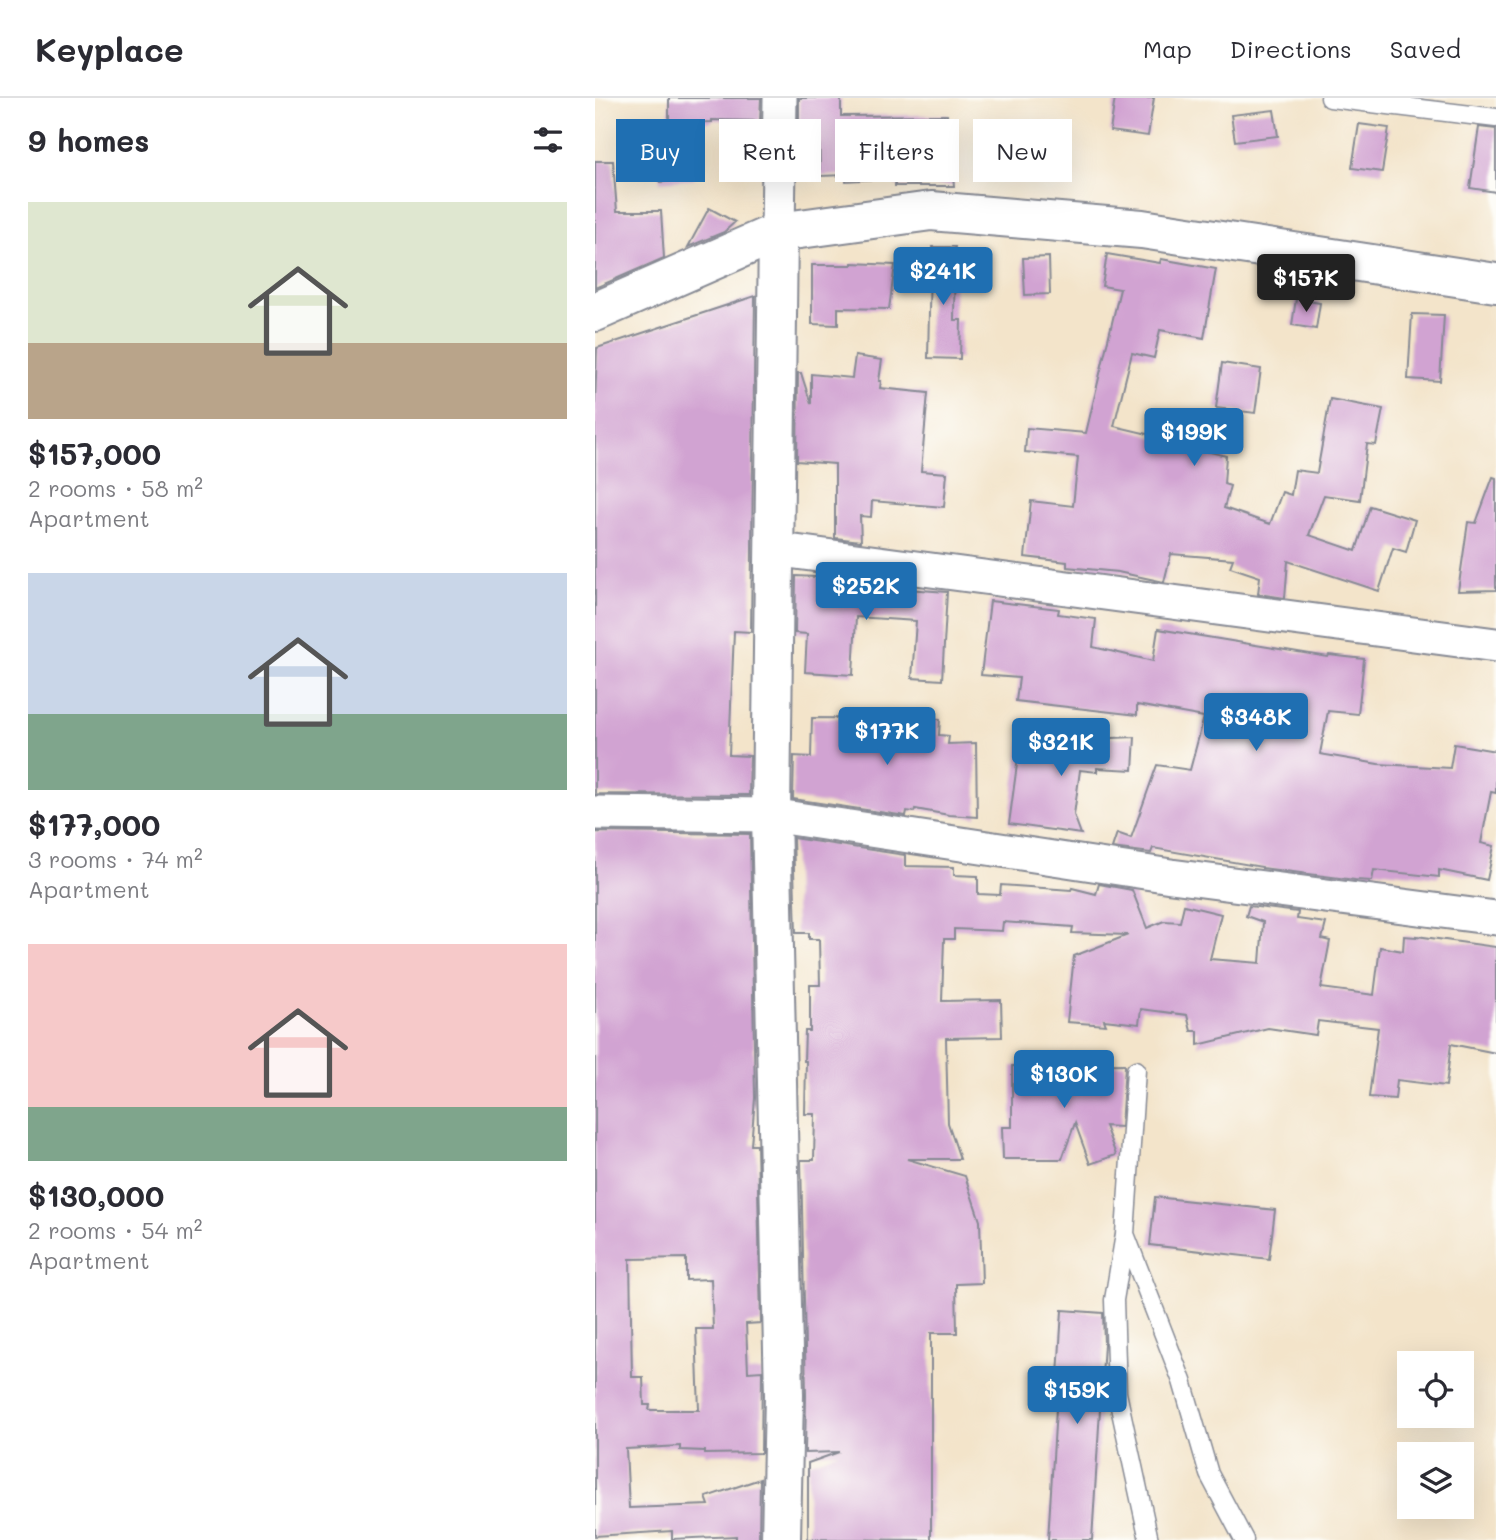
<!DOCTYPE html>
<meta charset="utf-8">
<style>
:root{--surface:#fff;--page:#f2f2f3;--text:#2b2b33;--muted:#7c7c81;--line:#e1e1e2;--accent:#1f6fb2}
body{margin:0;font-family:Mali,sans-serif;background:var(--page);color:var(--text);height:100vh;display:flex;flex-direction:column;font-size:26px;white-space:nowrap}
*{box-sizing:border-box;margin:0}
p{font-size:23px;color:var(--muted)}
.icon{flex:none;width:38px;height:38px;fill:none;stroke:currentColor;stroke-width:2;stroke-linecap:round;stroke-linejoin:round}
.map{position:relative;flex:1;overflow:hidden}
.details{display:flex;flex-direction:column;background:var(--surface);width:595px}
.details>*{flex:none}
.top-card{position:absolute;left:21px;top:21px;width:665px;height:63px;display:flex;gap:14px}
.fabs{position:absolute;left:802px;top:1253px;display:grid;gap:14px}
.fabs a{display:grid;place-items:center;width:77px;height:77px;border-radius:0px;background:var(--surface);box-shadow:0 7px 28px #0002;font-size:35px}
.price{position:absolute;translate:-50% -60px;padding:0 16px;border-radius:7px;background:var(--accent);color:#fff;font-size:23px;line-height:46px;filter:drop-shadow(0 2px 4px #0008)}
.price::after{content:'';position:absolute;left:50%;top:42px;width:21px;height:16px;margin-left:-10px;background:inherit;clip-path:polygon(0 0,100% 0,50% 100%)}
.price.current{background:#222;color:#fff}
ul{padding:0;list-style:none}
li{display:grid;align-content:center;gap:14px;height:371px;padding:0 28px}
li span{display:grid;place-items:center;height:217px;border-radius:0px;color:#555}
li>.icon{margin-inline-start:auto}
span .icon{width:126px;height:126px;fill:#fffc;stroke-width:1}
li b{font-size:30px}
h2{display:flex;justify-content:space-between;align-items:center;height:84px;padding:0 28px;font-size:30px}
.tag{padding:0 24px;border-radius:0px;background:var(--surface);box-shadow:0 7px 28px #0002;font-size:24px;line-height:63px}
.tag.current{background:var(--accent);color:#fff}
header{display:flex;align-items:center;gap:42px;box-sizing:border-box;height:98px;padding:0 35px;background:var(--surface);border-bottom:2px solid var(--line)}
header strong{font-size:33px}
nav{display:flex;gap:38px;margin-inline-start:auto;font-size:24px}
main{display:flex;flex:1;min-height:0}
.map>svg:first-child{display:block}
.building{fill:#d1a3d2;fill-rule:evenodd}
.lines{fill:none;stroke-linecap:round;stroke-linejoin:round}
.service-casing{stroke:#878a94;stroke-width:21}
.minor-casing{stroke:#878a94;stroke-width:37}
.tertiary-casing{stroke:#878a94;stroke-width:42}
.service{stroke:#fff;stroke-width:18}
.minor{stroke:#fff;stroke-width:33}
.tertiary{stroke:#fff;stroke-width:38}
</style>
<header>
<strong>Keyplace</strong>
<nav><a>Map</a><a>Directions</a><a>Saved</a></nav>
</header>
<main>
<section class="details">
<h2>9 homes<svg class="icon" aria-label="filters" viewBox="0 0 24 24"><path d="M4 7h16M4 17h16"/><circle cx="9" cy="7" r="2"/><circle cx="15" cy="17" r="2"/></svg></h2>
<ul>
<li><span style="background:linear-gradient(#dfe7d0 65%,#b9a48a 0)"><svg class="icon" aria-label="home" viewBox="0 0 24 24"><path d="M3 11l9-7 9 7M6 9v11h12V9"/></svg></span><div><b>$157,000</b><p>2 rooms · 58 m²</p><p>Apartment</p></div></li>
<li><span style="background:linear-gradient(#c9d6e8 65%,#7fa58c 0)"><svg class="icon" aria-label="home" viewBox="0 0 24 24"><path d="M3 11l9-7 9 7M6 9v11h12V9"/></svg></span><div><b>$177,000</b><p>3 rooms · 74 m²</p><p>Apartment</p></div></li>
<li><span style="background:linear-gradient(#f6c9c9 75%,#7fa58c 0)"><svg class="icon" aria-label="home" viewBox="0 0 24 24"><path d="M3 11l9-7 9 7M6 9v11h12V9"/></svg></span><div><b>$130,000</b><p>2 rooms · 54 m²</p><p>Apartment</p></div></li>
</ul>
</section>
<div class="map">
<svg width="901" height="1442" viewBox="0 0 901 1442">
<rect width="100%" height="100%" fill="#fdfcf7"/>
<filter id="ink" filterUnits="userSpaceOnUse"><feTurbulence type="fractalNoise" baseFrequency=".0143" numOctaves="2"/><feDisplacementMap in="SourceGraphic" scale="14" xChannelSelector="R" yChannelSelector="G"/><feConvolveMatrix kernelMatrix="1 2 1 2 8 2 1 2 1" color-interpolation-filters="sRGB"/></filter>
<filter id="wash" filterUnits="userSpaceOnUse"><feTurbulence type="fractalNoise" baseFrequency=".00686" numOctaves="4" result="noise"/><feDisplacementMap in="SourceGraphic" scale="28" xChannelSelector="R" yChannelSelector="G"/><feGaussianBlur stdDeviation="1.57" result="paint"/><feColorMatrix in="noise" values="0 0 0 0 0 0 0 0 0 0 0 0 0 0 0 0 0 1.4 0 .05"/><feComposite in="paint" operator="in"/></filter>
<g filter="url(#wash)">
<rect width="100%" height="100%" fill="#f3e4ca"/>
<g id="blocks">
<!-- building -->
<path class="building" d="M 74,0 L 166,0 L 165,23 L 117,22 L 117,24 L 74,25 Z
M 204,0 L 246,0 L 246,18 L 352,17 L 359,88 L 300,88 L 300,80 L 251,83 L 250,77 L 225,78 L 224,26 L 204,24 Z
M 520,0 L 559,0 L 553,38 L 515,33 Z
M 679,12 L 683,38 L 640,43 L 636,17 Z
M 764,26 L 794,30 L 787,74 L 757,70 Z
M 884,29 L 901,31 L 901,94 L 875,90 Z
M 96,48 L 99,81 L 65,84 L 62,52 Z
M 0,63 L 18,63 L 22,113 L 66,113 L 69,160 L 0,190 Z
M 114,110 L 140,124 L 129,134 L 93,149 Z
M 337,149 L 360,149 L 359,222 L 366,222 L 365,261 L 333,260 L 335,167 L 336,168 Z
M 512,156 L 565,165 L 566,161 L 621,171 L 609,240 L 565,232 L 559,260 L 537,255 L 519,328 L 553,336 L 553,338 L 631,358 L 629,386 L 635,388 L 629,410 L 675,426 L 687,394 L 696,397 L 700,372 L 722,375 L 735,301 L 788,311 L 781,347 L 772,346 L 765,402 L 729,397 L 714,437 L 761,453 L 775,408 L 820,422 L 811,454 L 798,450 L 784,493 L 693,463 L 690,500 L 663,496 L 665,479 L 635,469 L 638,461 L 576,456 L 569,484 L 523,474 L 472,469 L 472,464 L 430,459 L 436,403 L 478,408 L 483,359 L 430,354 L 432,330 L 491,335 L 525,191 L 507,188 Z
M 454,159 L 455,196 L 430,197 L 428,160 Z
M 257,165 L 300,167 L 294,211 L 243,210 L 243,227 L 217,226 L 217,167 L 257,167 Z
M 160,198 L 156,534 L 139,533 L 134,657 L 155,658 L 154,697 L 0,696 L 0,306 L 2,250 Z
M 701,201 L 725,205 L 721,231 L 697,227 Z
M 817,216 L 849,217 L 845,283 L 813,281 Z
M 260,258 L 287,262 L 284,283 L 286,283 L 285,290 L 333,295 L 326,373 L 352,375 L 349,409 L 277,403 L 276,419 L 265,418 L 266,443 L 240,440 L 240,366 L 202,363 L 203,275 L 206,275 L 216,306 L 216,276 L 257,280 Z
M 627,265 L 666,271 L 660,315 L 621,310 Z
M 898,379 L 901,380 L 901,492 L 863,493 L 873,424 L 881,425 Z
M 201,478 L 241,480 L 241,479 L 299,487 L 299,490 L 352,494 L 347,582 L 317,580 L 321,523 L 261,519 L 258,577 L 210,574 L 212,536 L 200,535 Z
M 395,503 L 464,511 L 463,516 L 501,521 L 498,549 L 558,563 L 563,531 L 733,559 L 734,557 L 769,561 L 763,616 L 733,613 L 725,656 L 783,666 L 855,670 L 859,646 L 901,653 L 901,695 L 896,694 L 886,745 L 899,748 L 892,782 L 844,772 L 844,779 L 779,772 L 777,783 L 760,782 L 667,770 L 667,769 L 558,750 L 556,755 L 517,750 L 522,735 L 536,740 L 562,667 L 595,672 L 609,619 L 542,607 L 542,617 L 421,603 L 424,580 L 386,577 Z
M 217,620 L 345,621 L 344,637 L 354,638 L 353,646 L 381,645 L 382,719 L 354,717 L 320,711 L 319,714 L 312,713 L 311,718 L 198,701 L 199,658 L 216,659 Z
M 540,639 L 538,672 L 502,670 L 502,674 L 485,672 L 479,717 L 486,736 L 414,726 L 425,644 Z
M 0,734 L 155,736 L 160,1000 L 156,1047 L 162,1047 L 166,1225 L 151,1226 L 153,1274 L 167,1273 L 166,1355 L 110,1356 L 110,1353 L 85,1352 L 85,1348 L 31,1351 L 34,1410 L 114,1407 L 111,1399 L 165,1381 L 164,1442 L 141,1442 L 141,1438 L 77,1441 L 77,1433 L 0,1438 ZM 91,1160 L 91,1182 L 116,1181 L 118,1231 L 101,1231 L 104,1312 L 54,1312 L 55,1307 L 49,1307 L 48,1279 L 37,1279 L 35,1161 Z
M 198,740 L 310,757 L 310,768 L 359,769 L 359,777 L 383,778 L 383,796 L 405,797 L 406,787 L 476,792 L 477,790 L 501,796 L 504,786 L 537,792 L 552,830 L 569,823 L 585,824 L 589,807 L 626,816 L 615,861 L 665,865 L 668,824 L 651,818 L 654,808 L 703,814 L 702,821 L 731,825 L 727,841 L 735,843 L 726,890 L 779,897 L 785,849 L 808,853 L 809,838 L 821,839 L 821,838 L 901,849 L 901,955 L 856,946 L 851,988 L 802,982 L 800,1001 L 774,999 L 783,930 L 723,923 L 721,937 L 673,930 L 603,947 L 603,933 L 596,933 L 592,917 L 546,911 L 544,926 L 509,922 L 511,927 L 472,924 L 479,858 L 533,837 L 477,835 L 478,829 L 408,824 L 407,833 L 359,831 L 359,841 L 349,841 L 347,903 L 406,902 L 407,939 L 351,940 L 353,1025 L 365,1061 L 312,1061 L 370,1078 L 385,1123 L 387,1185 L 361,1186 L 362,1235 L 336,1235 L 336,1442 L 213,1441 L 213,1365 L 244,1354 L 210,1355 L 211,1297 L 206,1062 L 219,1062 L 220,1016 L 210,1016 L 211,963 L 209,963 L 210,933 L 215,933 L 215,887 L 225,887 L 224,841 L 214,841 L 214,835 L 201,835 Z
M 529,966 L 530,968 L 526,1029 L 510,1028 L 521,1057 L 495,1066 L 480,1025 L 467,1061 L 408,1061 L 407,1029 L 417,1029 L 417,968 Z
M 560,1099 L 680,1112 L 674,1161 L 555,1147 Z
M 467,1212 L 508,1215 L 509,1246 L 497,1442 L 453,1442 Z"/>
</g>
</g>
<g filter="url(#ink)">
<use href="#blocks" fill-opacity="0" stroke="#878a94" stroke-width="2"/>
<g class="lines">
<defs>
<path id="service" d="M 735,0 L 901,20
M 541,972 L 530,1136 L 519,1202 L 522,1295 L 554,1442
M 530,1136 L 587,1283 L 614,1376 L 649,1442"/>
<path id="minor" d="M 183,134 L 185,0
M 178,451 L 901,547
M 0,715 L 176,717 L 576,778 L 901,820"/>
<path id="tertiary" d="M 183,134 L 176,717 L 189,1297 L 186,1442
M 0,214 L 183,134 L 336,113 L 547,131 L 901,185"/>
</defs>
<!-- service casing -->
<use href="#service" class="service-casing"/>
<!-- minor casing -->
<use href="#minor" class="minor-casing"/>
<!-- tertiary casing -->
<use href="#tertiary" class="tertiary-casing"/>
<!-- service -->
<use href="#service" class="service"/>
<!-- minor -->
<use href="#minor" class="minor"/>
<!-- tertiary -->
<use href="#tertiary" class="tertiary"/>
</g>
</g>
</svg>
<div class="fabs">
<a><svg class="icon" aria-label="locate" viewBox="0 0 24 24"><circle cx="12" cy="12" r="6"/><path d="M12 2v4M12 18v4M2 12h4M18 12h4"/></svg></a>
<a><svg class="icon" aria-label="layers" viewBox="0 0 24 24"><path d="M12 4l9 5-9 5-9-5zM3 14l9 5 9-5"/></svg></a>
</div>
<b class="price" style="left:348px;top:209px">$241K</b>
<b class="price current" style="left:711px;top:216px">$157K</b>
<b class="price" style="left:599px;top:370px">$199K</b>
<b class="price" style="left:271px;top:524px">$252K</b>
<b class="price" style="left:661px;top:655px">$348K</b>
<b class="price" style="left:292px;top:669px">$177K</b>
<b class="price" style="left:466px;top:680px">$321K</b>
<b class="price" style="left:469px;top:1012px">$130K</b>
<b class="price" style="left:482px;top:1328px">$159K</b>
<div class="top-card">
<a class="tag current">Buy</a>
<a class="tag">Rent</a>
<a class="tag">Filters</a>
<a class="tag">New</a>
</div>
</div>
</main>
